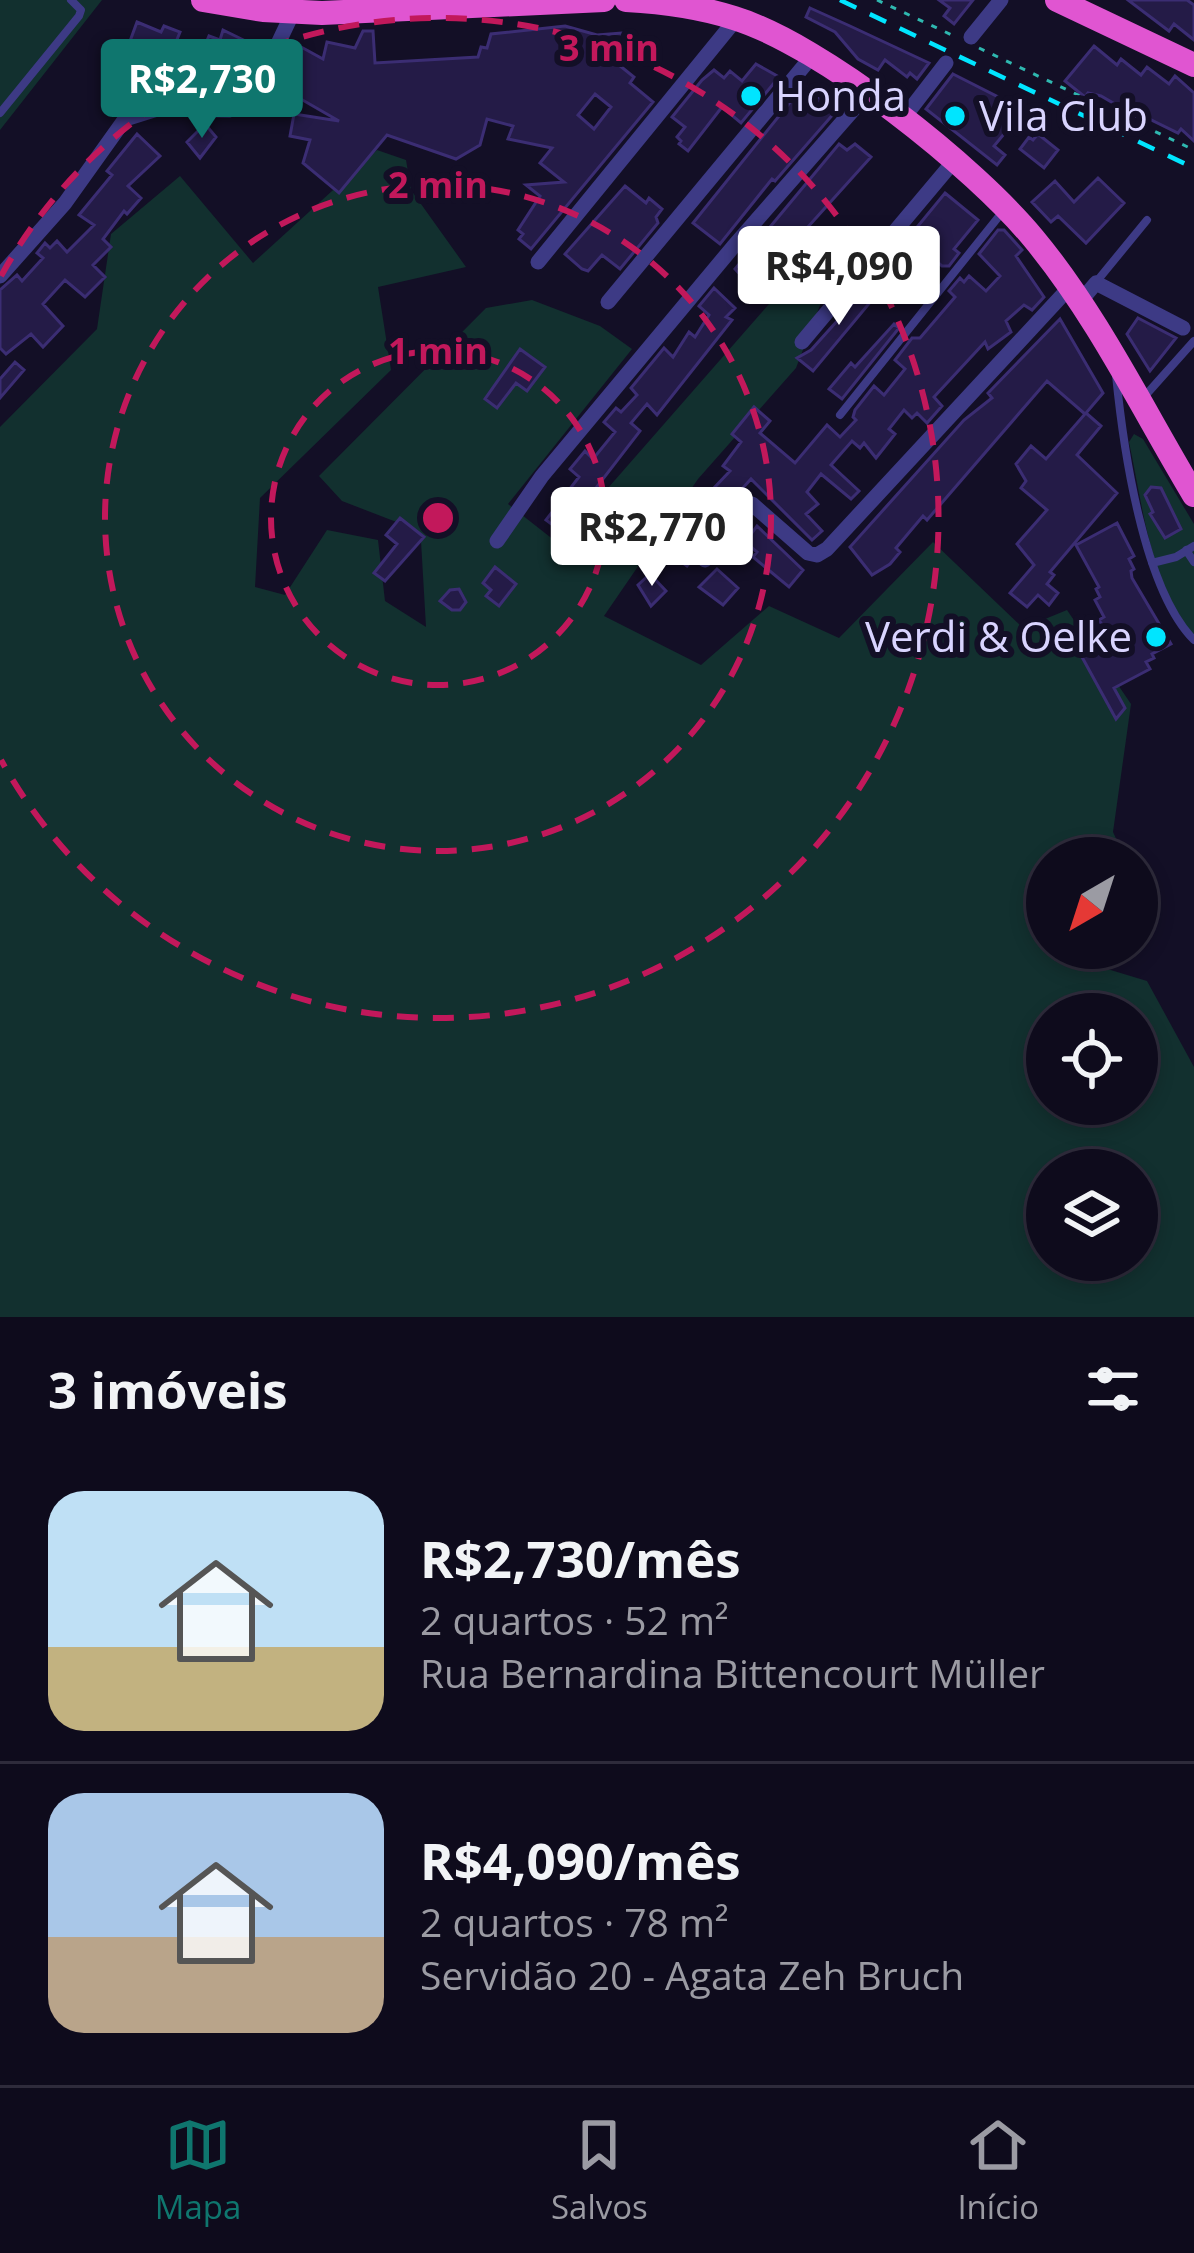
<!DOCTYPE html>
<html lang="pt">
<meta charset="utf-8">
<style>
:root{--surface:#0e0b1c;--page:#1c1929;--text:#f1f3f6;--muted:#9b9ba3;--line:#2e2b3b;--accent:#0f766e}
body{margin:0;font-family:"Open Sans",sans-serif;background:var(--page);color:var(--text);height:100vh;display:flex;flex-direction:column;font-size:45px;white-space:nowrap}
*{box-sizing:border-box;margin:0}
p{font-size:39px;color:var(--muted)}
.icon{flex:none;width:66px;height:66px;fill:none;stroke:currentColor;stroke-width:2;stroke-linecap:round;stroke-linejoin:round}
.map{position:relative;height:1317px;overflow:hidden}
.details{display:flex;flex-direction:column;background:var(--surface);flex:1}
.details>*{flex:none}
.needle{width:78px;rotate:219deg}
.controls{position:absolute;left:1026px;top:837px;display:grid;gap:24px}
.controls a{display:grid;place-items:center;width:132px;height:132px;border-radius:50%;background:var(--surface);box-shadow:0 6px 18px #0003,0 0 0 3px var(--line);font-size:60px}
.price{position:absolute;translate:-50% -102px;padding:0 27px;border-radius:12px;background:#fff;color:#222;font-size:39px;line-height:78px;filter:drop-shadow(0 3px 6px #0008)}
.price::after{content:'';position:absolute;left:50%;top:72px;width:36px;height:27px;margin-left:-18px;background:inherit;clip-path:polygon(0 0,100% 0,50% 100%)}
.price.active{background:var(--accent);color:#fff}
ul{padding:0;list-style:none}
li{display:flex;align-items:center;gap:36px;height:300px;padding:0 48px}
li+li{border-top:3px solid var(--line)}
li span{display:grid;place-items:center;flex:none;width:336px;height:240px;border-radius:36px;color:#555}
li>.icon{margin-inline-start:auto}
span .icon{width:144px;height:144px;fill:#fffc;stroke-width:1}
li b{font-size:51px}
h2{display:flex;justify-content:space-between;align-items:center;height:144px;padding:0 48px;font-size:51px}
.tab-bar{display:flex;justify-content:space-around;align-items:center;height:168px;border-top:3px solid var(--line);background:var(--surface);font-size:33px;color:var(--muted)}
.tab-bar a{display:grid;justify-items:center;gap:6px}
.tab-bar .active{color:var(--accent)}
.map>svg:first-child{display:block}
.green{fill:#12302f;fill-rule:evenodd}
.building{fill:#241b47;stroke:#3b2d73;stroke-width:3;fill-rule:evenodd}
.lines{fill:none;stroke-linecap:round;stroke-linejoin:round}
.path{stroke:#2fb8b0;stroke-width:3;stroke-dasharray:6 9;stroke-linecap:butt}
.service{stroke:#3d3a85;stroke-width:8}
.minor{stroke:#3d3a85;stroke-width:15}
.trunk{stroke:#e055d1;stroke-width:24}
.rail{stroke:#00e5ff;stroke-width:4.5;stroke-dasharray:18 15;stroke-linecap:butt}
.ring{fill:none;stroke:#c2185b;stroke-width:6;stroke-dasharray:21 15}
.poi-dot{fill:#00e5ff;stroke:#130f26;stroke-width:4.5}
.labels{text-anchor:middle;stroke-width:12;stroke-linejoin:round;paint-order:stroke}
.poi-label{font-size:42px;fill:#d9d4ff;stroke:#130f26;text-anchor:start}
.centre{fill:#c2185b;stroke:#130f26;stroke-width:6}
.ring-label{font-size:36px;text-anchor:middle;font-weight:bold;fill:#c2185b;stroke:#130f26;stroke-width:12;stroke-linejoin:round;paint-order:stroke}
</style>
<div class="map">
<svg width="1194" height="1317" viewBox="0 0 1194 1317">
<rect width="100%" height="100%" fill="#130f26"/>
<!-- green -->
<path class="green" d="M 0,0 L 102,0 L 0,130 Z
M 377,150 L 406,160 L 411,190 L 466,267 L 378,287 L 391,370 L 260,498 L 255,587 L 285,595 L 327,530 L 378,540 L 385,601 L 426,627 L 421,541 L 399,523 L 342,501 L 319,476 L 486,308 L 532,300 L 600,326 L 632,349 L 508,504 L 559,544 L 797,272 L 825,292 L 796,368 L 698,479 L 604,616 L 701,665 L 769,606 L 839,638 L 933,542 L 1023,628 L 1067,610 L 1131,704 L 1113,832 L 1125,858 L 1047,858 L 1047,948 L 1112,948 L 1104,968 L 1147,981 L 1194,1067 L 1194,1317 L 0,1317 L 0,427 L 97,329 L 111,234 L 180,176 L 253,263 ZM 1047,1014 L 1137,1014 L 1137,1104 L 1047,1104 ZM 1047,1170 L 1137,1170 L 1137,1260 L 1047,1260 Z
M 1134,434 L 1143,439 L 1194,524 L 1194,637 C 1150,584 1143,507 1129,442 Z"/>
<!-- building -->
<path class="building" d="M 939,0 L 973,0 L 954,24 L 944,16 L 950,8 Z
M 1128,0 L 1187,0 L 1194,5 L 1194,40 L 1174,24 L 1169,31 Z
M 810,8 L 850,26 L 929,63 L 917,79 L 910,73 L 907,77 L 885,60 L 878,70 L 858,59 L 835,32 L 806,17 Z
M 137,22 L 161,32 L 164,26 L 180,32 L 174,47 L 158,41 L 153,54 L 129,44 Z
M 565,26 L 597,35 L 622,33 L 643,39 L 619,65 L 634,77 L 630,83 L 653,102 L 531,249 L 519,239 L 523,234 L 518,230 L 540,196 L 526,185 L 564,182 L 540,163 L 552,148 L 508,139 L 513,126 L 487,119 L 480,145 L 456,159 L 387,135 L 339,193 L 303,163 L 310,140 L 290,136 L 294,114 L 339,121 L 280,87 L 276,94 L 269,91 L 292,42 L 323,59 L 327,42 L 355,48 L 363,31 L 373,31 L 375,63 L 478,57 L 481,47 L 487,48 L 491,34 ZM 595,94 L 611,107 L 594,129 L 578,115 Z
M 223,30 L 262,49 L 250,74 L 242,71 L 231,96 L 202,85 L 204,78 L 171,67 L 175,55 L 198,62 L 209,36 L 220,40 Z
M 1094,46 L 1117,65 L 1121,59 L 1141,75 L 1147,67 L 1169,84 L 1175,76 L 1194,93 L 1194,141 L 1181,129 L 1178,133 L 1141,115 L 1139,118 L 1101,96 L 1088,93 L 1085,97 L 1065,81 Z
M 756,64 L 779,77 L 741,123 L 722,107 L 688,151 L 679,144 L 681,141 L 677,137 L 685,127 L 672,117 L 702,80 L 714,70 L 724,78 L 730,71 L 742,81 Z
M 953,74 L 1024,110 L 994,146 L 1005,155 L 997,165 L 926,109 Z
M 804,85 L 836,111 L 775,181 L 772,179 L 720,244 L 693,223 Z
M 205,124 L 216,137 L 200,158 L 187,142 Z
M 137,134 L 160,156 L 128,186 L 141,198 L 127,214 L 124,211 L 103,239 L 111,247 L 93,265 L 105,277 L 85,297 L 65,280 L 43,304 L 63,326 L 43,347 L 31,334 L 6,354 L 0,348 L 0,290 L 17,275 L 22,281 L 43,258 L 37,253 L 45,243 L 50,248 L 57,241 L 67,252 L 94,225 L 79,215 L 112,175 L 107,171 Z
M 1038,134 L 1058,150 L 1044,168 L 1020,149 L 1029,137 L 1033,140 Z
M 839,144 L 847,150 L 855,144 L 871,157 L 807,228 L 757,293 L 735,269 Z
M 1098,178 L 1124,203 L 1086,243 L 1058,216 L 1051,222 L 1032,202 L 1055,181 L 1074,202 Z
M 625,186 L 646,203 L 649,198 L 662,209 L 656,217 L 658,223 L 620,269 L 602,255 L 588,271 L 582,269 L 565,254 Z
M 945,193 L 978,220 L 954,249 L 959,253 L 949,266 L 942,266 L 917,245 L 927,233 L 918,226 Z
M 998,230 L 1004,230 L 1022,250 L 1016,256 L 1044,297 L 1032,310 L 1024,305 L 1006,321 L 1011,332 L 988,349 L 985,342 L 934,397 L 942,406 L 927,423 L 917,413 L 912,418 L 904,410 L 889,429 L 895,434 L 876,458 L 864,443 L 860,448 L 852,441 L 831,465 L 859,491 L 851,499 L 821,474 L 807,492 L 818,504 L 806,514 L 822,531 L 812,540 L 751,479 L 730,502 L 714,488 L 730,471 L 723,466 L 741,442 L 732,434 L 754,407 L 770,421 L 760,433 L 795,463 L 827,425 L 840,437 L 856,420 L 853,417 L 855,410 L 874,386 L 884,395 L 905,369 L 895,360 L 912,338 L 920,338 L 955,297 L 949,291 L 960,278 L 964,282 L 969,276 L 986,291 L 1000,276 L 979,254 Z
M 873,281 L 882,288 L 813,371 L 797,358 L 811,350 Z
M 714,288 L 735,308 L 726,317 L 732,320 L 657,415 L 647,404 L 631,423 L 640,431 L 562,532 L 546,520 L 579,477 L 570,469 L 585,451 L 593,459 L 615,432 L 604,422 L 616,408 L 621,412 L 637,395 L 631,388 L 664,348 L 673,357 L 689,332 L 695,337 L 709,315 L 699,306 Z
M 1138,318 L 1176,338 L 1150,371 L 1127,334 Z
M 1060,319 L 1103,393 L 1086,413 L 1101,426 L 1077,455 L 1117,493 L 1050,572 L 1054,575 L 1047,584 L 1058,593 L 1049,605 L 1038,595 L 1027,607 L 1010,593 L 1034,565 L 1017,544 L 1047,510 L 1021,488 L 1026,481 L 1016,464 L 1031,446 L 1046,459 L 1085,414 L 1047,381 L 927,520 L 923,516 L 896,548 L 900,552 L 890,564 L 872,575 L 850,547 L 964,420 L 992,398 L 988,393 Z
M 894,324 L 899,328 L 842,399 L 829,389 L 851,363 L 855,367 Z
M 520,349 L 545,367 L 527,391 L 516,383 L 497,408 L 485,399 Z
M 15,362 L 24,370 L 0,398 L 0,379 Z
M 1151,487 L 1161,488 L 1181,529 L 1165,538 L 1150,514 L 1153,512 L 1145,495 Z
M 697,508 L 708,518 L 715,509 L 725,518 L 687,566 L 676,558 L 681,550 L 673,545 Z
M 400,518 L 424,537 L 385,581 L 374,573 L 397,544 L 386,535 Z
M 1117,523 L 1134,556 L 1129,559 L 1134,569 L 1131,571 L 1132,578 L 1171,644 L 1152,654 L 1154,658 L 1146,662 L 1150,669 L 1114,688 L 1125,708 L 1116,719 L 1082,657 L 1107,643 L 1100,630 L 1104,628 L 1099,620 L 1104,617 L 1095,600 L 1100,597 L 1096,589 L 1099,587 L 1076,545 Z
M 757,526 L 803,570 L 789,587 L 753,557 L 757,552 L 745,542 Z
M 495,567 L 516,584 L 499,606 L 486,596 L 491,590 L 483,583 Z
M 717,569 L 738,588 L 723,605 L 699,587 Z
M 650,574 L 666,591 L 651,606 L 638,585 Z
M 459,589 L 466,602 L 460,610 L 452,610 L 440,601 L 450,590 Z"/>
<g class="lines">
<!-- path -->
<path class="path" d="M 877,0 L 954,36
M 979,48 L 1194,150"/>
<!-- service -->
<path class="service" d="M 0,113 L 79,16 L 81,10 L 71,0
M 1097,281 L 1147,220
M 1116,375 C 1123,446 1143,589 1194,640
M 1144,397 L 1194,341
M 840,415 L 1004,210
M 1186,550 L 1194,562
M 1152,563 L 1176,557 L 1194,546"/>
<!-- minor -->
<path class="minor" d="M 971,37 L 1001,0
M 902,120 L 946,63
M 538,262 L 737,18
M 0,276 L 65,203 L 125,119 L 157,109 L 229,110 L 251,101 L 293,12
M 608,302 L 813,55
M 1079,303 L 1096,283 L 1183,328
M 802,342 L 954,161
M 497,541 L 542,476 L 733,247 L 867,94
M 705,560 L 752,504 L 808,553 L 817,555 L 827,549 L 1069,288"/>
<!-- trunk -->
<path class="trunk" d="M 203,0 L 263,10 L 322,13 L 604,0
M 626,0 C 663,2 700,7 734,18 C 822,45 975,167 1034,239 C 1097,315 1143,410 1194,495
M 1057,0 L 1194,65"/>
<!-- rail -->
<path class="rail" d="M 840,0 L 1194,168"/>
</g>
<!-- distance rings -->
<g class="ring">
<circle cx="438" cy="518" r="167"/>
<circle cx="438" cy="518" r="333"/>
<path d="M1 276A500 500 0 1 1 1 760"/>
</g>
<!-- markers -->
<g class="poi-dot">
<circle cx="751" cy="96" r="12"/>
<circle cx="955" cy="116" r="12"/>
<circle cx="1156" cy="637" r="12"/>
</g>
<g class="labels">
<!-- poi labels -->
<g class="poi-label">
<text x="775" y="111">Honda</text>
<text x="979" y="131">Vila Club</text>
<text x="1132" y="652" text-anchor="end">Verdi &amp; Oelke</text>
</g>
</g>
<circle cx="438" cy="518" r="18" class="centre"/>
<g class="ring-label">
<text x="609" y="61">3 min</text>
<text x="438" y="198">2 min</text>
<text x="438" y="364">1 min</text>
</g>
</svg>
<div class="controls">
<a><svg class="needle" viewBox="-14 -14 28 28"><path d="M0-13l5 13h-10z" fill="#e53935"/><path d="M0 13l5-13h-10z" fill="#9b9ba3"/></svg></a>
<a><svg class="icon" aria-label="locate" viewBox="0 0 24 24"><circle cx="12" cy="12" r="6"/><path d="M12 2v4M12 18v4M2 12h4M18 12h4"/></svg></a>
<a><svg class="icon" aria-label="layers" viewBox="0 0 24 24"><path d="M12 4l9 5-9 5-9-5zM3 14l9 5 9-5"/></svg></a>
</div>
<b class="price active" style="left:202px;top:141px">R$2,730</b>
<b class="price" style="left:839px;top:328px">R$4,090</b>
<b class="price" style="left:652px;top:589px">R$2,770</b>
</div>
<section class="details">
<h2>3 imóveis<svg class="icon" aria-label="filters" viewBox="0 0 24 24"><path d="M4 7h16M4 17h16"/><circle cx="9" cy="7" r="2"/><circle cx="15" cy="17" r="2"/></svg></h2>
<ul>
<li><span style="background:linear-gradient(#bfe0f5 65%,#c2b280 0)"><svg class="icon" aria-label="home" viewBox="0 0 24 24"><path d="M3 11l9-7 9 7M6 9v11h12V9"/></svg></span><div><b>R$2,730/mês</b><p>2 quartos · 52 m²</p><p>Rua Bernardina Bittencourt Müller</p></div></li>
<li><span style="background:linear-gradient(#a9c7e8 60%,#b9a48a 0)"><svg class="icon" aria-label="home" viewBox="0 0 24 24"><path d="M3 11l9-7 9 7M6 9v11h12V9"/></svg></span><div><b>R$4,090/mês</b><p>2 quartos · 78 m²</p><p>Servidão 20 - Agata Zeh Bruch</p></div></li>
</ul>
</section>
<nav class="tab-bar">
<a class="active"><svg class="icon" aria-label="map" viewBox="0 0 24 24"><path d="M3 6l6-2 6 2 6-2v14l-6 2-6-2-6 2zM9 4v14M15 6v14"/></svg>Mapa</a>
<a><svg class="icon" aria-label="saved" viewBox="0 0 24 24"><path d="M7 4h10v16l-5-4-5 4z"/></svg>Salvos</a>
<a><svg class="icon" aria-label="home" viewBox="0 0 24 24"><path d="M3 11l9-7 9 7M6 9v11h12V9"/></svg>Início</a>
</nav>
